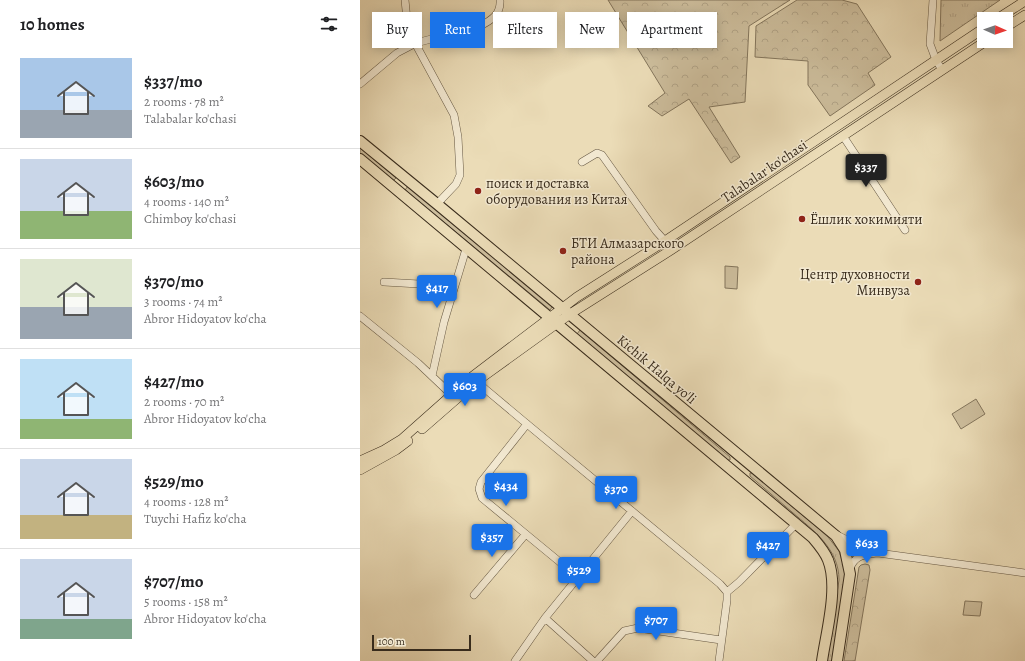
<!DOCTYPE html>
<meta charset="utf-8">
<style>
:root{--surface:#fff;--page:#f6f6f6;--text:#202124;--muted:#757577;--line:#e0e0e0;--accent:#1a73e8}
body{margin:0;font-family:Alegreya,serif;background:var(--page);color:var(--text);height:100vh;display:flex;flex-direction:column;font-size:15px;white-space:nowrap}
*{box-sizing:border-box;margin:0}
p{font-size:13px;color:var(--muted)}
.icon{flex:none;width:22px;height:22px;fill:none;stroke:currentColor;stroke-width:2;stroke-linecap:round;stroke-linejoin:round}
.map{position:relative;flex:1;overflow:hidden}
.details{display:flex;flex-direction:column;background:var(--surface);width:360px}
.details>*{flex:none}
.guide{position:absolute;left:12px;top:12px;width:380px;height:36px;display:flex;gap:8px}
.needle{width:26px;rotate:92deg}
.controls{position:absolute;left:617px;top:12px;display:grid;gap:8px}
.controls a{display:grid;place-items:center;width:36px;height:36px;border-radius:0px;background:var(--surface);box-shadow:0 2px 10px #0003;font-size:20px}
.scale{position:absolute;left:12px;bottom:10px;width:99px;box-sizing:border-box;padding-left:4px;border:2px solid #392c1c;border-top:0;font-size:11px;line-height:14px;white-space:nowrap;color:#392c1c;-webkit-text-stroke:3px #f2e8d0;paint-order:stroke}
.price{position:absolute;translate:-50% -34px;padding:0 9px;border-radius:4px;background:var(--accent);color:#fff;font-size:13px;line-height:26px;filter:drop-shadow(0 1px 2px #0008)}
.price::after{content:'';position:absolute;left:50%;top:24px;width:12px;height:9px;margin-left:-6px;background:inherit;clip-path:polygon(0 0,100% 0,50% 100%)}
.price.on{background:#222;color:#fff}
ul{padding:0;list-style:none}
li{display:flex;align-items:center;gap:12px;height:100px;padding:0 20px}
li+li{border-top:1px solid var(--line)}
li span{display:grid;place-items:center;flex:none;width:112px;height:80px;border-radius:0px;color:#555}
li>.icon{margin-inline-start:auto}
span .icon{width:48px;height:48px;fill:#fffc;stroke-width:1}
li b{font-size:17px}
h2{display:flex;justify-content:space-between;align-items:center;height:48px;padding:0 20px;font-size:17px}
.chip{padding:0 14px;border-radius:0px;background:var(--surface);box-shadow:0 2px 10px #0003;font-size:14px;line-height:36px}
.chip.on{background:var(--accent);color:#fff}
main{display:flex;flex:1;min-height:0}
.map>svg:first-child{display:block}
.grass{fill:url(#grass-tufts);stroke:#83755c}
.forest{fill:url(#forest-crowns);stroke:#83755c}
.pitch{fill:#cdbe9d;stroke:#83755c}
.lines{fill:none;stroke-linecap:round;stroke-linejoin:round}
.minor-casing{stroke:#665843;stroke-width:8}
.major-casing{stroke:#392c1c;stroke-width:10}
.highway-casing{stroke:#392c1c;stroke-width:12}
.minor{stroke:#f2e8d0;stroke-width:7}
.major{stroke:#ebdcb7;stroke-width:9}
.highway{stroke:#ebdcb7;stroke-width:10}
.poi-dot{fill:#8f2418;stroke:#f2e8d0;stroke-width:1.5}
.labels{text-anchor:middle;stroke-width:3;stroke-linejoin:round;paint-order:stroke}
.street-label{font-size:14px;fill:#392c1c;stroke:#f2e8d0}
.poi-label{font-size:14px;fill:#392c1c;stroke:#f2e8d0;text-anchor:start}
</style>
<main>
<section class="details">
<h2>10 homes<svg class="icon" aria-label="filters" viewBox="0 0 24 24"><path d="M4 7h16M4 17h16"/><circle cx="9" cy="7" r="2"/><circle cx="15" cy="17" r="2"/></svg></h2>
<ul>
<li><span style="background:linear-gradient(#a9c7e8 65%,#9aa5b1 0)"><svg class="icon" aria-label="home" viewBox="0 0 24 24"><path d="M3 11l9-7 9 7M6 9v11h12V9"/></svg></span><div><b>$337/mo</b><p>2 rooms · 78 m²</p><p>Talabalar ko'chasi</p></div></li>
<li><span style="background:linear-gradient(#c9d6e8 65%,#8fb573 0)"><svg class="icon" aria-label="home" viewBox="0 0 24 24"><path d="M3 11l9-7 9 7M6 9v11h12V9"/></svg></span><div><b>$603/mo</b><p>4 rooms · 140 m²</p><p>Chimboy ko'chasi</p></div></li>
<li><span style="background:linear-gradient(#dfe7d0 60%,#9aa5b1 0)"><svg class="icon" aria-label="home" viewBox="0 0 24 24"><path d="M3 11l9-7 9 7M6 9v11h12V9"/></svg></span><div><b>$370/mo</b><p>3 rooms · 74 m²</p><p>Abror Hidoyatov ko'cha</p></div></li>
<li><span style="background:linear-gradient(#bfe0f5 75%,#8fb573 0)"><svg class="icon" aria-label="home" viewBox="0 0 24 24"><path d="M3 11l9-7 9 7M6 9v11h12V9"/></svg></span><div><b>$427/mo</b><p>2 rooms · 70 m²</p><p>Abror Hidoyatov ko'cha</p></div></li>
<li><span style="background:linear-gradient(#c9d6e8 70%,#c2b280 0)"><svg class="icon" aria-label="home" viewBox="0 0 24 24"><path d="M3 11l9-7 9 7M6 9v11h12V9"/></svg></span><div><b>$529/mo</b><p>4 rooms · 128 m²</p><p>Tuychi Hafiz ko'cha</p></div></li>
<li><span style="background:linear-gradient(#c9d6e8 75%,#7fa58c 0)"><svg class="icon" aria-label="home" viewBox="0 0 24 24"><path d="M3 11l9-7 9 7M6 9v11h12V9"/></svg></span><div><b>$707/mo</b><p>5 rooms · 158 m²</p><p>Abror Hidoyatov ko'cha</p></div></li>
</ul>
</section>
<div class="map">
<svg width="665" height="661" viewBox="0 0 665 661">
<defs>
<pattern id="grass-tufts" width="24" height="20" patternUnits="userSpaceOnUse"><rect width="24" height="20" fill="#cdbe9d"/><path d="M3 7l-1-3M5 7V3M7 7l1-3M15 17l-1-3M17 17v-4M19 17l1-3" fill="none" stroke="#b1a387"/></pattern>
<pattern id="forest-crowns" width="20" height="18" patternUnits="userSpaceOnUse"><rect width="20" height="18" fill="#cdbe9d"/><path d="M2 6a3 3 0 1 1 6 0M12 15a3 3 0 1 1 6 0" fill="none" stroke="#b1a387"/></pattern>
</defs>
<rect width="100%" height="100%" fill="#ebdcb7"/>
<filter id="stains"><feTurbulence type="fractalNoise" baseFrequency=".005" numOctaves="4"/><feColorMatrix values="0 0 0 0 .2 0 0 0 0 .09 0 0 0 0 .02 0 0 0 .5 -.17"/></filter>
<radialGradient id="worn" r=".72"><stop offset=".6" stop-color="#630" stop-opacity="0"/><stop offset="1" stop-color="#630" stop-opacity=".3"/></radialGradient>
<!-- grass -->
<path class="grass" d="M 581,0 L 640,0 L 580,41 Z
M 0,148 L 36,178 L 33,181 L 0,154 Z
M 48,186 L 193,306 L 190,310 L 45,190 Z
M 220,330 L 370,457 L 370,460 L 367,460 L 217,334 Z
M 390,473 L 392,473 L 459,529 L 468,537 L 479,551 L 486,573 L 474,661 L 467,661 L 479,580 C 479,549 454,531 432,512 C 418,500 404,488 390,476 Z"/>
<!-- forest -->
<path class="forest" d="M 248,0 L 430,0 L 389,26 L 385,102 L 349,107 L 380,157 L 371,163 L 329,99 L 302,116 L 288,106 L 305,93 Z
M 437,0 L 482,0 L 497,4 L 531,57 L 508,73 L 515,85 L 470,116 L 448,85 L 448,61 L 395,57 L 396,26 Z
M 505,564 L 509,565 L 510,570 L 495,661 L 484,661 L 499,567 L 501,565 Z"/>
<!-- pitch -->
<path class="pitch" d="M 365,266 L 378,267 L 377,289 L 365,288 Z
M 616,399 L 625,414 L 601,429 L 592,414 Z
M 605,601 L 622,602 L 620,616 L 603,615 Z"/>
<g class="lines">
<defs>
<path id="minor" d="M 45,0 L 48,30 L 94,115 L 98,137 L 100,175 L 96,184 L 77,204
M 573,0 L 570,44 L 576,60 L 582,70
M 0,84 L 37,53 L 56,43 L 120,26 C 132,20 141,14 140,0
M 483,136 L 545,230
M 222,162 L 237,153 L 242,155 L 296,231 L 305,241
M 24,282 L 94,286
M 0,316 L 58,363 L 95,398
M 72,376 L 84,322 L 106,249
M 114,378 L 124,388 L 167,424 L 360,584 L 367,592 L 367,600 L 359,661
M 167,424 L 121,482 L 119,489 L 122,498 L 218,577
M 475,534 L 499,546 L 518,553 L 665,573
M 490,569 C 494,555 505,555 517,553
M 367,592 L 379,582 L 436,524
M 114,595 L 165,535
M 185,618 L 233,661
M 155,661 L 185,618 L 272,511
M 237,661 L 264,631 L 278,628 L 361,640"/>
<path id="major" d="M 637,19 L 665,1
M 646,27 L 665,15
M 62,429 L 117,381 L 210,314 L 311,250 L 626,41
M 0,461 L 24,450 L 42,439 L 113,376 L 217,297 L 305,241 L 624,28
M 0,470 L 36,450 L 48,441"/>
<path id="highway" d="M 0,141 L 77,204 L 476,536 L 485,550 L 490,574 L 477,661
M 0,159 L 453,538 C 459,545 465,552 468,560 C 479,587 466,633 462,661"/>
</defs>
<!-- minor casing -->
<use href="#minor" class="minor-casing"/>
<!-- major casing -->
<use href="#major" class="major-casing"/>
<!-- highway casing -->
<use href="#highway" class="highway-casing"/>
<!-- minor -->
<use href="#minor" class="minor"/>
<!-- major -->
<use href="#major" class="major"/>
<!-- highway -->
<use href="#highway" class="highway"/>
</g>
<!-- markers -->
<g class="poi-dot">
<circle cx="118" cy="191" r="4"/>
<circle cx="442" cy="219" r="4"/>
<circle cx="203" cy="251" r="4"/>
<circle cx="558" cy="282" r="4"/>
</g>
<g class="labels">
<!-- street labels -->
<g class="street-label">
<text transform="translate(404 171) rotate(-34)" y="5">Talabalar ko'chasi</text>
<text transform="translate(297 369) rotate(40)" y="5">Kichik Halqa yo'li</text>
</g>
<!-- poi labels -->
<g class="poi-label">
<text x="126" y="188">поиск и доставка<tspan x="126" dy="16">оборудования из Китая</tspan></text>
<text x="450" y="224">Ёшлик хокимияти</text>
<text x="211" y="248">БТИ Алмазарского<tspan x="211" dy="16">района</tspan></text>
<text x="550" y="279" text-anchor="end">Центр духовности<tspan x="550" dy="16">Минвуза</tspan></text>
</g>
</g>
<rect width="100%" height="100%" filter="url(#stains)"/>
<rect width="100%" height="100%" fill="url(#worn)"/>
</svg>
<div class="controls">
<a><svg class="needle" viewBox="-14 -14 28 28"><path d="M0-13l5 13h-10z" fill="#e53935"/><path d="M0 13l5-13h-10z" fill="#757577"/></svg></a>
</div>
<div class="scale">100 m</div>
<b class="price on" style="left:506px;top:188px">$337</b>
<b class="price" style="left:77px;top:309px">$417</b>
<b class="price" style="left:105px;top:407px">$603</b>
<b class="price" style="left:146px;top:507px">$434</b>
<b class="price" style="left:256px;top:510px">$370</b>
<b class="price" style="left:132px;top:558px">$357</b>
<b class="price" style="left:507px;top:564px">$633</b>
<b class="price" style="left:408px;top:566px">$427</b>
<b class="price" style="left:219px;top:591px">$529</b>
<b class="price" style="left:296px;top:641px">$707</b>
<div class="guide">
<a class="chip">Buy</a>
<a class="chip on">Rent</a>
<a class="chip">Filters</a>
<a class="chip">New</a>
<a class="chip">Apartment</a>
</div>
</div>
</main>
